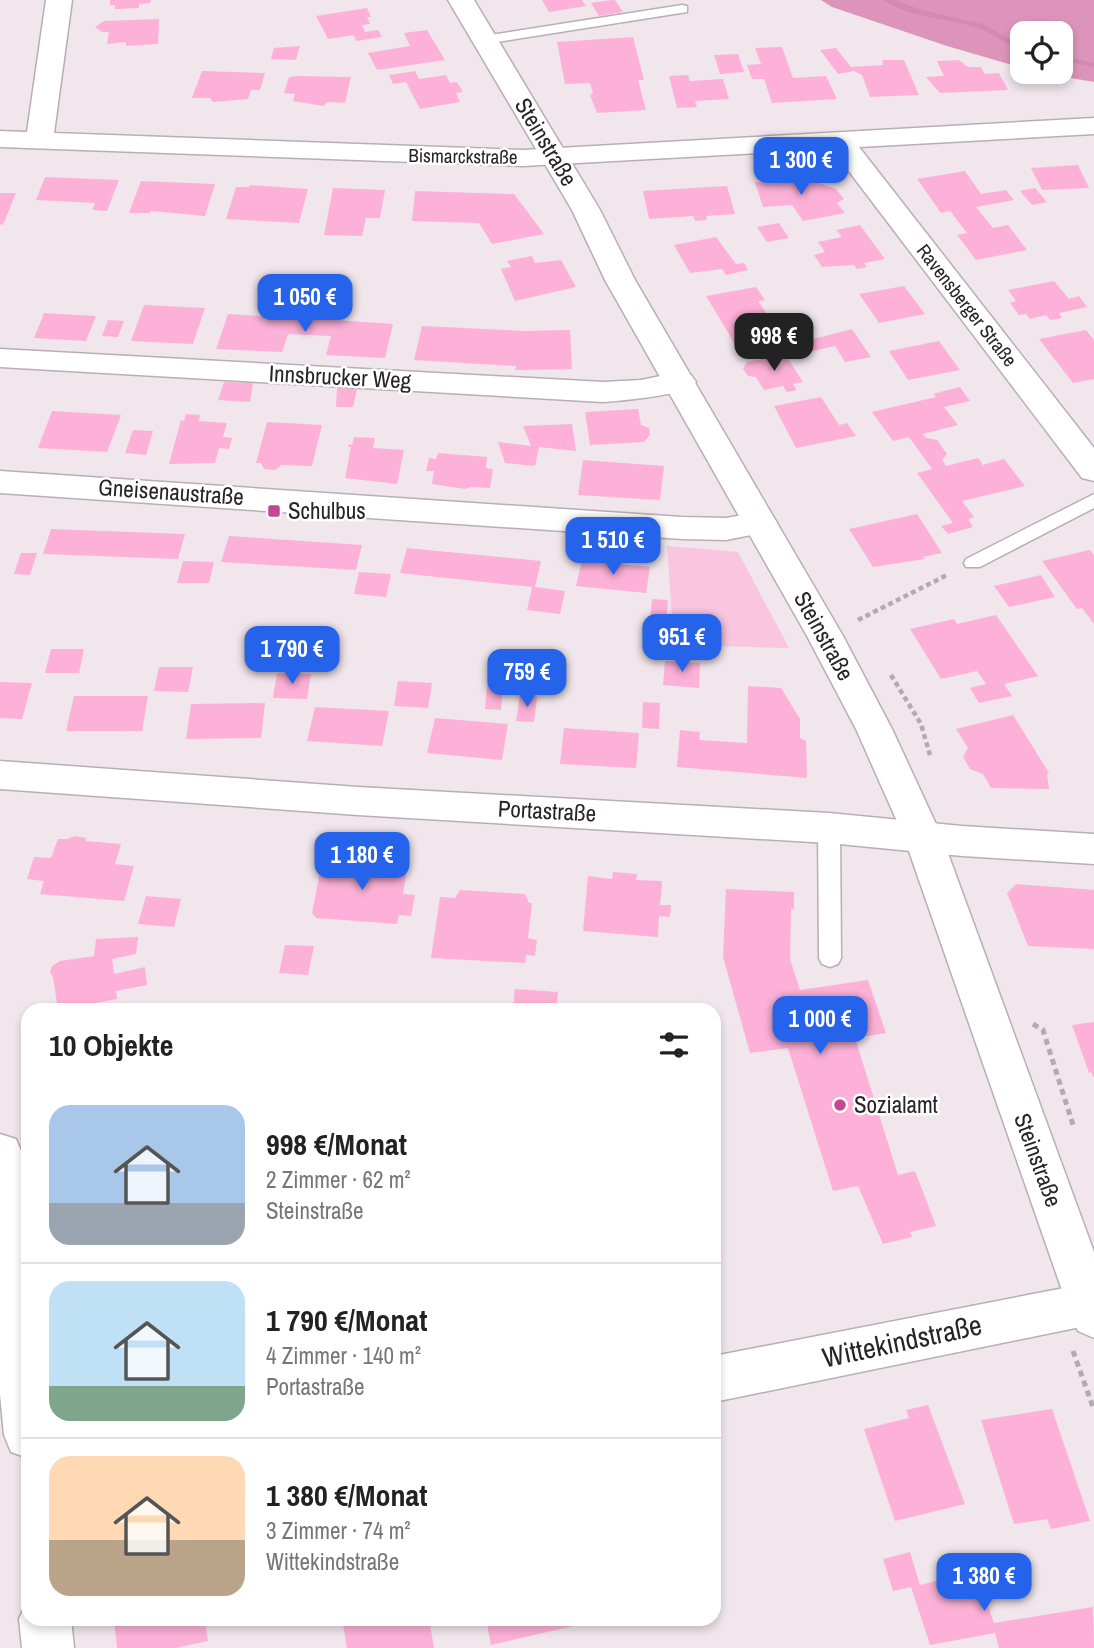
<!DOCTYPE html>
<html lang="de">
<meta charset="utf-8">
<style>
:root{--surface:#fff;--page:#f6f6f6;--text:#222;--muted:#767676;--line:#e0e0e0;--accent:#2563eb}
body{margin:0;font-family:"Archivo Narrow",sans-serif;background:var(--page);color:var(--text);height:100vh;display:flex;flex-direction:column;font-size:26px;white-space:nowrap}
*{box-sizing:border-box;margin:0}
p{font-size:23px;color:var(--muted)}
.icon{flex:none;width:38px;height:38px;fill:none;stroke:currentColor;stroke-width:2;stroke-linecap:round;stroke-linejoin:round}
.map{position:relative;flex:1;overflow:hidden}
.details{position:absolute;left:21px;top:1003px;width:700px;height:623px;display:flex;flex-direction:column;background:var(--surface);border-radius:21px;box-shadow:0 4px 10px #0003}
.details>*{flex:none}
.buttons{position:absolute;left:1010px;top:21px;display:grid;gap:14px}
.buttons a{display:grid;place-items:center;width:63px;height:63px;border-radius:14px;background:var(--surface);box-shadow:0 4px 10px #0003;font-size:35px}
.price{position:absolute;translate:-50% -60px;padding:0 16px;border-radius:14px;background:var(--accent);color:#fff;font-size:23px;line-height:46px;filter:drop-shadow(0 2px 4px #0008)}
.price::after{content:'';position:absolute;left:50%;top:42px;width:21px;height:16px;margin-left:-10px;background:inherit;clip-path:polygon(0 0,100% 0,50% 100%)}
.price.on{background:#222;color:#fff}
ul{padding:0;list-style:none}
li{display:flex;align-items:center;gap:21px;height:175px;padding:0 28px}
li+li{border-top:2px solid var(--line)}
li span{display:grid;place-items:center;flex:none;width:196px;height:140px;border-radius:21px;color:#555}
li>.icon{margin-inline-start:auto}
span .icon{width:84px;height:84px;fill:#fffc;stroke-width:1}
li b{font-size:30px}
h2{display:flex;justify-content:space-between;align-items:center;height:84px;padding:0 28px;font-size:30px}
.map>svg:first-child{display:block}
.green{fill:#f9c5df}
.forest{fill:#dd94ba}
.lines{fill:none;stroke-linecap:round;stroke-linejoin:round}
.stream{fill:#d28ab0;fill-rule:evenodd}
.building{fill:#fdb1d8}
.service-casing{stroke:#b8aeb3;stroke-width:3}
.minor-casing{stroke:#b8aeb3;stroke-width:3}
.secondary-casing{stroke:#b8aeb3;stroke-width:3}
.path-far1{stroke:#b3aaae;stroke-width:4.5;stroke-dasharray:5 3.5;stroke-linecap:butt}
.path{stroke:#b3aaae;stroke-width:5;stroke-dasharray:6 4.5;stroke-linecap:butt}
.service{fill:#fff;fill-rule:evenodd}
.minor{fill:#fff;fill-rule:evenodd}
.secondary{fill:#fff;fill-rule:evenodd}
.poi-dot{fill:#c54692;stroke:#fff;stroke-width:2.5}
.labels{text-anchor:middle;stroke-width:5;stroke-linejoin:round;paint-order:stroke}
.far-street-label{font-size:19px;fill:#282426;stroke:#fff}
.street-label{font-size:23px;fill:#282426;stroke:#fff}
.poi-label{font-size:23px;fill:#282426;stroke:#fff;text-anchor:start}
.near-street-label{font-size:28px;fill:#282426;stroke:#fff}
</style>
<div class="map">
<svg width="1094" height="1648" viewBox="0 0 1094 1648">
<rect width="100%" height="100%" fill="#f1e6eb"/>
<!-- green -->
<path class="green" d="M 667,546 L 738,552 L 789,648 L 674,645 Z"/>
<!-- forest -->
<path class="forest" d="M 821,0 L 1094,0 L 1094,82 L 1036,72 L 1060,72 L 1060,33 L 1022,33 L 1022,68 L 947,46 L 832,7 Z"/>
<g class="lines">
<!-- stream -->
<path class="stream" d="M 883,0 L 894,0 L 922,10 L 986,25 L 1014,42 L 1022,44 L 1022,49 C 1005,45 993,33 978,28 C 947,18 910,18 883,0 Z
M 1060,55 L 1094,63 L 1094,67 L 1060,60 Z"/>
</g>
<!-- building -->
<path class="building" d="M 110,0 L 151,0 L 150,3 L 139,4 L 139,8 L 115,9 L 115,5 L 110,5 Z
M 542,0 L 582,0 L 586,6 L 549,12 Z
M 612,0 L 615,0 L 623,12 L 599,16 L 591,3 Z
M 367,8 L 371,17 L 367,17 L 370,24 L 362,25 L 365,32 L 378,30 L 382,37 L 356,41 L 354,35 L 328,39 L 316,16 Z
M 159,19 L 158,44 L 126,46 L 126,42 L 107,44 L 109,32 L 102,32 L 95,27 L 104,21 Z
M 427,30 L 445,60 L 377,70 L 368,53 L 410,46 L 404,33 Z
M 633,37 L 644,80 L 638,80 L 646,110 L 597,113 L 590,95 L 593,94 L 590,83 L 565,84 L 557,42 Z
M 300,46 L 296,60 L 271,59 L 274,48 Z
M 782,47 L 793,78 L 826,76 L 837,99 L 772,103 L 764,79 L 752,79 L 747,65 L 761,64 L 755,48 Z
M 836,48 L 851,67 L 883,65 L 882,60 L 904,60 L 919,95 L 870,97 L 862,75 L 854,71 L 838,74 L 820,50 Z
M 738,54 L 744,72 L 720,74 L 714,55 Z
M 959,60 L 968,67 L 981,67 L 985,74 L 999,73 L 1008,90 L 940,93 L 926,77 L 944,76 L 937,61 Z
M 202,71 L 265,73 L 260,90 L 251,90 L 248,99 L 213,102 L 210,98 L 192,98 Z
M 415,71 L 419,79 L 446,75 L 450,83 L 457,82 L 463,92 L 456,93 L 460,102 L 420,109 L 406,82 L 393,84 L 389,75 Z
M 688,75 L 690,81 L 723,79 L 729,99 L 695,101 L 697,107 L 677,108 L 669,76 Z
M 289,77 L 300,76 L 351,77 L 345,103 L 328,102 L 323,106 L 293,101 L 295,94 L 284,93 Z
M 1078,165 L 1089,188 L 1042,190 L 1031,168 Z
M 965,171 L 981,194 L 1006,190 L 1014,200 L 976,207 L 993,228 L 1008,225 L 1027,250 L 976,260 L 957,235 L 967,233 L 950,211 L 941,213 L 917,179 Z
M 795,175 L 836,189 L 844,199 L 837,203 L 845,213 L 803,221 L 792,205 L 763,207 L 755,182 L 775,181 L 773,177 L 777,176 Z
M 45,177 L 119,180 L 107,211 L 92,210 L 95,203 L 36,200 Z
M 141,181 L 215,184 L 205,216 L 151,211 L 150,213 L 129,213 Z
M 250,185 L 308,189 L 299,223 L 226,219 L 236,187 L 249,187 Z
M 727,186 L 735,214 L 706,216 L 707,220 L 695,221 L 693,216 L 649,219 L 643,191 Z
M 333,188 L 385,190 L 380,218 L 366,218 L 362,236 L 324,235 Z
M 1035,188 L 1047,202 L 1032,205 L 1020,191 Z
M 415,191 L 514,194 L 544,234 L 492,244 L 479,223 L 412,221 Z
M 0,193 L 16,193 L 3,225 L 0,224 Z
M 779,223 L 789,238 L 767,242 L 757,227 Z
M 860,225 L 885,259 L 864,263 L 867,267 L 857,269 L 854,265 L 822,267 L 814,255 L 825,252 L 818,242 L 842,237 L 836,230 Z
M 716,237 L 736,264 L 744,263 L 748,270 L 726,275 L 722,269 L 690,273 L 674,245 Z
M 532,256 L 535,263 L 561,260 L 576,287 L 515,301 L 501,269 L 511,267 L 507,261 Z
M 1054,281 L 1069,299 L 1079,296 L 1087,307 L 1059,313 L 1062,318 L 1050,320 L 1046,315 L 1030,319 L 1026,314 L 1019,315 L 1010,303 L 1016,301 L 1008,290 Z
M 904,286 L 925,314 L 879,323 L 859,294 Z
M 756,287 L 765,300 L 758,301 L 771,320 L 777,319 L 786,333 L 774,335 L 781,346 L 741,354 L 706,296 Z
M 144,305 L 205,308 L 193,344 L 131,341 Z
M 44,313 L 96,316 L 86,341 L 34,338 Z
M 228,314 L 292,318 L 294,314 L 336,317 L 335,320 L 393,324 L 385,358 L 326,355 L 331,336 L 288,334 L 282,352 L 216,349 Z
M 108,320 L 124,321 L 118,337 L 102,336 Z
M 422,326 L 523,331 L 570,330 L 572,369 L 515,370 L 516,366 L 414,360 Z
M 852,329 L 871,357 L 845,362 L 835,346 L 809,352 L 802,342 Z
M 1086,330 L 1094,340 L 1094,379 L 1073,383 L 1039,339 Z
M 939,341 L 960,370 L 908,380 L 889,351 Z
M 785,354 L 803,382 L 793,384 L 797,390 L 787,392 L 783,386 L 764,390 L 756,377 L 748,376 L 743,369 L 747,362 Z
M 224,382 L 253,383 L 250,402 L 218,400 Z
M 960,387 L 970,401 L 944,407 L 958,425 L 923,434 L 926,438 L 937,440 L 947,454 L 942,460 L 946,466 L 978,458 L 983,465 L 1004,459 L 1025,486 L 962,501 L 974,517 L 968,519 L 973,527 L 948,534 L 941,526 L 953,523 L 917,473 L 932,469 L 909,437 L 893,441 L 872,412 L 936,397 L 933,394 Z
M 337,388 L 357,389 L 353,407 L 336,407 Z
M 821,397 L 839,425 L 847,423 L 856,436 L 796,448 L 774,406 Z
M 638,409 L 641,425 L 649,428 L 650,435 L 644,442 L 590,445 L 585,412 Z
M 52,411 L 121,415 L 107,452 L 38,448 Z
M 186,414 L 200,415 L 199,421 L 227,423 L 223,437 L 232,438 L 229,449 L 219,448 L 215,463 L 169,464 L 181,420 L 184,421 Z
M 267,422 L 322,425 L 312,466 L 282,465 L 275,470 L 264,469 L 261,463 L 256,463 Z
M 572,424 L 576,451 L 539,447 L 535,466 L 505,463 L 498,442 L 531,446 L 523,426 Z
M 133,430 L 153,431 L 146,455 L 125,453 Z
M 354,437 L 375,438 L 373,448 L 404,450 L 397,484 L 345,478 L 351,447 L 348,447 L 349,444 L 352,445 Z
M 438,453 L 487,457 L 486,468 L 493,469 L 490,488 L 471,487 L 465,489 L 432,484 L 434,471 L 426,471 L 429,458 L 436,459 Z
M 583,460 L 664,466 L 660,500 L 578,495 Z
M 917,514 L 942,553 L 923,557 L 925,559 L 873,567 L 849,529 Z
M 51,529 L 185,534 L 178,559 L 43,554 Z
M 229,536 L 362,545 L 356,570 L 221,562 Z
M 407,548 L 541,561 L 535,587 L 565,591 L 560,614 L 527,610 L 532,587 L 400,573 Z
M 1090,550 L 1094,555 L 1094,624 L 1082,608 L 1077,609 L 1042,561 Z
M 21,553 L 37,553 L 30,575 L 14,574 Z
M 582,560 L 650,567 L 646,593 L 576,586 Z
M 183,561 L 214,562 L 209,583 L 177,583 Z
M 359,572 L 391,574 L 386,597 L 354,594 Z
M 1041,575 L 1055,597 L 1009,607 L 994,586 Z
M 652,599 L 668,600 L 666,623 L 650,622 Z
M 996,615 L 1038,676 L 1004,684 L 1012,696 L 979,703 L 970,688 L 986,684 L 977,671 L 941,679 L 910,629 L 954,619 L 957,624 Z
M 51,649 L 84,649 L 79,673 L 45,673 Z
M 544,653 L 562,654 L 560,671 L 542,670 Z
M 665,661 L 700,663 L 699,688 L 663,685 Z
M 159,667 L 193,667 L 188,692 L 154,691 Z
M 277,673 L 311,674 L 307,699 L 273,698 Z
M 398,681 L 432,683 L 428,708 L 394,706 Z
M 0,682 L 32,683 L 22,719 L 0,718 Z
M 487,685 L 503,685 L 501,710 L 485,709 Z
M 748,686 L 781,688 L 800,719 L 800,738 L 806,741 L 807,778 L 677,767 L 680,730 L 700,732 L 699,740 L 747,743 Z
M 74,696 L 148,696 L 142,731 L 66,731 Z
M 520,696 L 537,697 L 534,722 L 516,721 Z
M 643,702 L 660,703 L 659,729 L 642,728 Z
M 265,703 L 261,738 L 186,739 L 191,704 Z
M 315,707 L 389,711 L 382,746 L 307,741 Z
M 1013,715 L 1049,773 L 1047,774 L 1049,789 L 991,788 L 983,774 L 970,769 L 963,757 L 968,748 L 956,729 Z
M 435,718 L 508,724 L 502,760 L 427,753 Z
M 564,728 L 639,733 L 636,768 L 560,764 Z
M 75,836 L 86,838 L 86,841 L 121,844 L 115,864 L 134,866 L 124,901 L 40,894 L 44,881 L 27,879 L 34,857 L 51,858 L 58,839 L 67,839 Z
M 369,855 L 379,866 L 407,868 L 403,894 L 415,895 L 411,916 L 399,915 L 397,924 L 316,918 L 312,913 L 322,861 L 349,864 L 357,856 Z
M 613,872 L 637,874 L 636,880 L 662,881 L 660,905 L 671,905 L 670,917 L 659,916 L 658,937 L 583,931 L 588,876 L 612,879 Z
M 1016,884 L 1094,890 L 1094,949 L 1028,946 L 1007,893 Z
M 726,889 L 794,892 L 794,909 L 791,908 L 790,959 L 800,990 L 868,980 L 886,1033 L 855,1038 L 898,1175 L 915,1171 L 936,1226 L 910,1232 L 912,1237 L 883,1244 L 858,1186 L 833,1191 L 788,1048 L 750,1053 L 723,957 Z
M 460,890 L 525,894 L 529,903 L 532,903 L 528,938 L 537,940 L 535,956 L 526,955 L 525,963 L 431,958 L 440,897 L 455,898 Z
M 146,896 L 181,899 L 174,927 L 138,924 Z
M 138,937 L 136,954 L 112,959 L 114,974 L 145,967 L 147,985 L 116,991 L 117,999 L 58,1010 L 53,977 L 50,972 L 52,966 L 60,961 L 94,956 L 96,939 Z
M 285,945 L 314,946 L 308,975 L 279,973 Z
M 515,989 L 558,992 L 556,1010 L 513,1010 Z
M 1094,1022 L 1094,1078 L 1091,1072 L 1089,1073 L 1072,1025 Z
M 928,1405 L 965,1504 L 895,1521 L 864,1429 L 909,1418 L 906,1410 Z
M 1052,1409 L 1090,1521 L 1051,1529 L 1047,1519 L 1014,1524 L 981,1420 Z
M 910,1552 L 920,1585 L 976,1571 L 994,1623 L 1093,1607 L 1094,1648 L 999,1648 L 995,1633 L 930,1645 L 911,1587 L 893,1591 L 883,1559 Z
M 114,1619 L 205,1619 L 208,1641 L 175,1648 L 117,1648 Z
M 342,1619 L 429,1619 L 434,1648 L 347,1648 Z
M 486,1619 L 576,1619 L 578,1625 L 491,1645 Z"/>
<g class="lines">
<defs>
<path id="service" d="M 682,5 L 687,6 L 687,12 L 484,44 L 477,40 L 484,36 Z
M 1094,494 L 1094,508 L 980,567 L 966,567 L 964,563 L 966,559 Z
M 829,820 L 836,822 L 840,828 L 841,958 L 838,964 L 830,967 L 822,964 L 819,958 L 818,828 L 822,822 Z"/>
<path id="minor" d="M 46,0 L 72,0 L 54,133 L 523,150 L 1094,118 L 1094,134 L 859,147 L 1094,448 L 1094,481 L 1082,478 L 832,149 L 523,166 L 0,147 L 0,131 L 27,132 Z
M 0,349 L 603,382 L 641,380 L 680,372 L 691,375 L 696,382 L 691,389 C 662,396 633,400 603,402 L 0,367 Z
M 0,471 L 682,517 L 726,518 L 760,512 L 772,515 L 777,523 L 772,531 L 726,540 L 682,539 L 0,493 Z
M 0,761 L 358,787 L 829,813 L 962,826 L 1094,834 L 1094,864 L 962,856 L 829,843 L 358,815 L 0,789 Z
M 0,1134 L 16,1139 L 22,1153 L 28,1209 L 28,1458 L 11,1452 L 4,1435 L 0,1394 Z
M 1090,1283 L 1094,1284 L 1094,1324 L 1090,1325 L 714,1402 L 714,1356 Z
M 28,1600 L 28,1619 L 71,1619 L 74,1648 L 22,1648 L 19,1619 Z"/>
<path id="secondary" d="M 448,0 L 474,0 L 600,210 L 635,280 L 843,636 L 892,729 L 942,837 L 1094,1252 L 1094,1338 L 1078,1331 L 1071,1316 L 904,837 L 856,729 L 807,636 L 605,280 L 572,210 Z"/>
</defs>
<!-- service casing -->
<use href="#service" class="service-casing"/>
<!-- minor casing -->
<use href="#minor" class="minor-casing"/>
<!-- secondary casing -->
<use href="#secondary" class="secondary-casing"/>
<!-- path-far1 -->
<path class="path-far1" d="M 858,620 L 947,575
M 891,675 L 921,724 L 930,755"/>
<!-- path -->
<path class="path" d="M 1033,1024 L 1043,1030 L 1074,1128
M 1073,1351 L 1094,1410"/>
<!-- service -->
<use href="#service" class="service"/>
<!-- minor -->
<use href="#minor" class="minor"/>
<!-- secondary -->
<use href="#secondary" class="secondary"/>
</g>
<!-- markers -->
<g class="poi-dot">
<rect x="267" y="504" width="14" height="14" rx="3.5"/>
<circle cx="840" cy="1105" r="7"/>
</g>
<g class="labels">
<!-- far-street labels -->
<g class="far-street-label">
<text transform="translate(463 156) rotate(1)" y="7">Bismarckstraße</text>
<text transform="translate(967 305) rotate(52)" y="7">Ravensberger Straße</text>
</g>
<!-- street labels -->
<g class="street-label">
<text transform="translate(546 142) rotate(59)" y="8">Steinstraße</text>
<text transform="translate(340 377) rotate(3)" y="8">Innsbrucker Weg</text>
<text transform="translate(171 492) rotate(4)" y="8">Gneisenaustraße</text>
<text transform="translate(824 636) rotate(61)" y="8">Steinstraße</text>
<text transform="translate(547 811) rotate(3)" y="8">Portastraße</text>
<text transform="translate(1038 1160) rotate(70)" y="8">Steinstraße</text>
</g>
<!-- poi labels -->
<g class="poi-label">
<text x="288" y="519">Schulbus</text>
<text x="854" y="1113">Sozialamt</text>
</g>
<!-- near-street labels -->
<g class="near-street-label">
<text transform="translate(902 1341) rotate(-12)" y="10">Wittekindstraße</text>
</g>
</g>
</svg>
<div class="buttons">
<a><svg class="icon" aria-label="locate" viewBox="0 0 24 24"><circle cx="12" cy="12" r="6"/><path d="M12 2v4M12 18v4M2 12h4M18 12h4"/></svg></a>
</div>
<b class="price" style="left:801px;top:197px">1 300 €</b>
<b class="price" style="left:305px;top:334px">1 050 €</b>
<b class="price on" style="left:774px;top:373px">998 €</b>
<b class="price" style="left:613px;top:577px">1 510 €</b>
<b class="price" style="left:682px;top:674px">951 €</b>
<b class="price" style="left:292px;top:686px">1 790 €</b>
<b class="price" style="left:527px;top:709px">759 €</b>
<b class="price" style="left:362px;top:892px">1 180 €</b>
<b class="price" style="left:820px;top:1056px">1 000 €</b>
<b class="price" style="left:984px;top:1613px">1 380 €</b>
<section class="details">
<h2>10 Objekte<svg class="icon" aria-label="filters" viewBox="0 0 24 24"><path d="M4 7h16M4 17h16"/><circle cx="9" cy="7" r="2"/><circle cx="15" cy="17" r="2"/></svg></h2>
<ul>
<li><span style="background:linear-gradient(#a9c7e8 70%,#9aa5b1 0)"><svg class="icon" aria-label="home" viewBox="0 0 24 24"><path d="M3 11l9-7 9 7M6 9v11h12V9"/></svg></span><div><b>998 €/Monat</b><p>2 Zimmer · 62 m²</p><p>Steinstraße</p></div></li>
<li><span style="background:linear-gradient(#bfe0f5 75%,#7fa58c 0)"><svg class="icon" aria-label="home" viewBox="0 0 24 24"><path d="M3 11l9-7 9 7M6 9v11h12V9"/></svg></span><div><b>1 790 €/Monat</b><p>4 Zimmer · 140 m²</p><p>Portastraße</p></div></li>
<li><span style="background:linear-gradient(#ffd9b3 60%,#b9a48a 0)"><svg class="icon" aria-label="home" viewBox="0 0 24 24"><path d="M3 11l9-7 9 7M6 9v11h12V9"/></svg></span><div><b>1 380 €/Monat</b><p>3 Zimmer · 74 m²</p><p>Wittekindstraße</p></div></li>
</ul>
</section>
</div>
